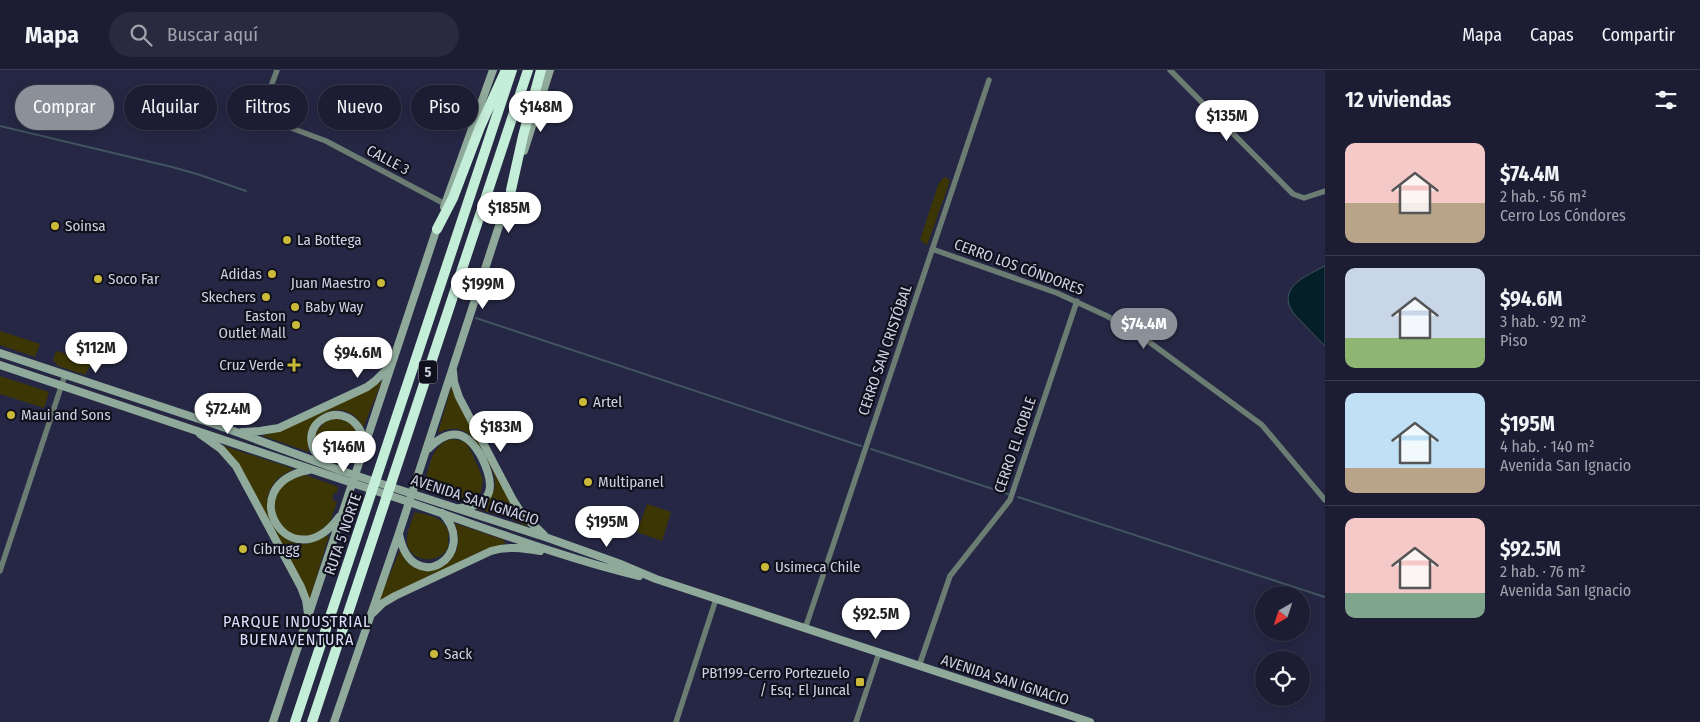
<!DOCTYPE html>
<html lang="es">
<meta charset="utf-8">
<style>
:root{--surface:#1c1d33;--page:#292a3f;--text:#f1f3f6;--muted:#a0a2ac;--line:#3a3b4e;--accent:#8c9099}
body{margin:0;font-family:"Fira Sans Condensed",sans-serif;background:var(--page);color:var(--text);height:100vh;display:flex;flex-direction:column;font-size:19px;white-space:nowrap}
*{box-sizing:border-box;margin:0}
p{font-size:16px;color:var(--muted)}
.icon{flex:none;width:28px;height:28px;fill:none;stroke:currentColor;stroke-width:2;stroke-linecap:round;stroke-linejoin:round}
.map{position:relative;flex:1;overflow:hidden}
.side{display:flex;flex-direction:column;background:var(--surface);width:375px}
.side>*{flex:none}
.guide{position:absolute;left:15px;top:15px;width:475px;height:45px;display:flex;gap:10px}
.needle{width:32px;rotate:219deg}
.fabs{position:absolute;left:1255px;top:516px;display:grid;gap:10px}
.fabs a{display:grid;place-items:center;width:55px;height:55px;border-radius:50%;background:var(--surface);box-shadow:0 2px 12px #0003,0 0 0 1px var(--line);font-size:25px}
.price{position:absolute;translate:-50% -42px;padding:0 11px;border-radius:18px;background:#fff;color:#222;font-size:16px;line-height:32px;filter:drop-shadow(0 1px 2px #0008)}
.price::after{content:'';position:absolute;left:50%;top:30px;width:15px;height:11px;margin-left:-8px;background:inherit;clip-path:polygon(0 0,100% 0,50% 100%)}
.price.selected{background:var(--accent);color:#fff}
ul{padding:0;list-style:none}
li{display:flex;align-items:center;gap:15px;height:125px;padding:0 20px}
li+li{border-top:1px solid var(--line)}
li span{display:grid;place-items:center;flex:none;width:140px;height:100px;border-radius:10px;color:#555}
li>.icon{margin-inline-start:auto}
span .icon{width:60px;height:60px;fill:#fffc;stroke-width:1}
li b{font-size:21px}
h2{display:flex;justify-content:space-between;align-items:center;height:60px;padding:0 20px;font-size:21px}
.pill{padding:0 18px;border-radius:22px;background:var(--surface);box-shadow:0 2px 12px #0003,0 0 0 1px var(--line);font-size:18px;line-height:45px}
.pill.selected{background:var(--accent);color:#fff}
header{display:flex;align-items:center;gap:30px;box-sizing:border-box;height:70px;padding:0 25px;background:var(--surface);border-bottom:1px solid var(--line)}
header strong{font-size:24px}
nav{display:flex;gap:28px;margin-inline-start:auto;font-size:18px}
.search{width:350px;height:45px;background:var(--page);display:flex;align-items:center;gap:12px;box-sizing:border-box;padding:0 18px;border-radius:28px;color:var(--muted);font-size:19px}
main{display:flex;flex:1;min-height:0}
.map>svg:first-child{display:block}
.green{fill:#3c3605}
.water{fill:#041f27;stroke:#41545f}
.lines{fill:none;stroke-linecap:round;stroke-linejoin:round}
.stream{stroke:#41545f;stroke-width:2}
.street{stroke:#6b7c73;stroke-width:5.5}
.secondary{stroke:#8faa9b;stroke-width:8}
.highway{stroke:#c5eed8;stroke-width:10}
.poi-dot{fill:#cbba39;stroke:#11111e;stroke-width:2}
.labels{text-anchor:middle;stroke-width:4.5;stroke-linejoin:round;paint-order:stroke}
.shield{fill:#11111e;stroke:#9597a8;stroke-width:1}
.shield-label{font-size:14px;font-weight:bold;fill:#ced0e3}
.street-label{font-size:15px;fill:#ced0e3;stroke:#11111e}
.poi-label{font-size:15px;fill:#ced0e3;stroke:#11111e;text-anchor:start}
.neighbourhood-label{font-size:16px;letter-spacing:1px;fill:#dbdefc;stroke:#11111e}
</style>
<header>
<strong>Mapa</strong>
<div class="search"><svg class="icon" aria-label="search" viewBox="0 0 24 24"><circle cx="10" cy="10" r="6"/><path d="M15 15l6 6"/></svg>Buscar aquí</div>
<nav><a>Mapa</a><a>Capas</a><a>Compartir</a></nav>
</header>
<main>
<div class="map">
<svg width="1325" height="652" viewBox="0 0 1325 652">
<rect width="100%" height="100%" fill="#262744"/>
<!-- green -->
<path class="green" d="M 946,107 L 950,111 L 927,175 L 920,170 L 938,115 L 943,108 Z
M 0,261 L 40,274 L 35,287 L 0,275 Z
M 56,281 L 92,292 L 85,305 L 58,296 L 53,290 Z
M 0,306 L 49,322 L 44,338 L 0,324 Z
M 382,311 L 363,358 C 348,324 300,342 309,382 L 263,366 L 263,365 C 284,361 303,350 322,341 C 343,332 363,323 382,311 Z
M 452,314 L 518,443 L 528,457 L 509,448 L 477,439 C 486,433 494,426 495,415 C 496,405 490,396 486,389 C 476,369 464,350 438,363 Z
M 330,348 C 364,350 361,370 345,393 C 318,384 299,371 330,348 Z
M 452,369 L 459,370 L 466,373 L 472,383 L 483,409 L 481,422 L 473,429 L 463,432 L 423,417 C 429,400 431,373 452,369 Z
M 221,375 L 294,399 C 287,402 280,406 275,412 C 256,434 274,473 303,474 C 312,474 320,469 329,465 L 309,532 Z
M 306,405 L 338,417 L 337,423 L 334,423 L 332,430 L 337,432 L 330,452 L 313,467 C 307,467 299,468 293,465 C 271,454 268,427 287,411 C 292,407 300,406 306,405 Z
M 647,434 L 671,442 L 662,471 L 637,462 Z
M 415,442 C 431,446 442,446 449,462 C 447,468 450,475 446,481 C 436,495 408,491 407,472 C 406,463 412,450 415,442 Z
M 454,453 L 504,470 L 505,474 L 484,480 L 396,522 L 382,531 L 379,530 L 400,480 C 423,521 473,491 454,453 Z"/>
<!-- water -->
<path class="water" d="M 1325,196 L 1325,276 L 1294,244 C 1275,218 1306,206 1325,196 Z"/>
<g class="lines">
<!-- stream -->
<path class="stream" d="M 0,56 L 172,97 L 197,104 L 246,121
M 476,248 L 861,376
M 871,379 L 1008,424
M 1018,427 L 1325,527"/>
<!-- street -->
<path class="street" d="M 277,0 C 273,13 259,39 270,50 L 326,71 L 445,134
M 1170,0 L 1293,124 L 1304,128 L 1325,121
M 932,179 L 1057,223 L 1107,246 L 1137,263 L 1262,355 L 1325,430
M 0,501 L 65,305
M 805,559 L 989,10
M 919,596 L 950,506 L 1010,430 L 1077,231
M 676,652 L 716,529
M 856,652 L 879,583"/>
<!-- secondary -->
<path class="secondary" d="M 524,81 L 550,0
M 444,137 L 493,0
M 0,283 L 217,355 L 342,401 L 548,468 L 618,493 L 656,509 L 1090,652
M 0,295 C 135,340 270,385 406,431 C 483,457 560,487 639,506
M 453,301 L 454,312 L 459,327 L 513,430 L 522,444 L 544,465
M 242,362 L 260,361 L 279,358 L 367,317 L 375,311 L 388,298
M 200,364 L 221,379 L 236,396 L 301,517 L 306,530 L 308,544
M 428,379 C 450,356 468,361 482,388 C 495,415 495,435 460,438
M 326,394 C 281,357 352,316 365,374
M 309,400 C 230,415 291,513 339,447
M 399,464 C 412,530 481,484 442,443
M 373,543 L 383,533 L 395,526 L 491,481 C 507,476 523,478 540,481
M 273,652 L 438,155
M 334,652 L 399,463 L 512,116"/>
<!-- highway -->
<path class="highway" d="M 511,120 L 523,66 L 541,0
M 437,159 L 453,128 L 480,57 L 505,2
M 295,652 L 512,0
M 312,652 L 528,0"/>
</g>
<!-- markers -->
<g class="poi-dot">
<circle cx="55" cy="156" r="5"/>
<circle cx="287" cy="170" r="5"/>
<circle cx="272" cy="204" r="5"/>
<circle cx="98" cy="209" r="5"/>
<circle cx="381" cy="213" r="5"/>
<circle cx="266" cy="227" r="5"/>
<circle cx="295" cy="237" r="5"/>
<circle cx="296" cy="255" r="5"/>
<path d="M291.5 287.5h5v5h5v5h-5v5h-5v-5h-5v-5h5z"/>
<circle cx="583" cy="332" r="5"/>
<circle cx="11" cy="345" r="5"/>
<circle cx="588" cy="412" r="5"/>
<circle cx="243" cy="479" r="5"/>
<circle cx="765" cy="497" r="5"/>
<circle cx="434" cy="584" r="5"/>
<rect x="855" y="607" width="10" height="10" rx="2.5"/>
</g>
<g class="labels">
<!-- shield labels -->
<rect class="shield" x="419" y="290.5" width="18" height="23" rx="4"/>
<g class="shield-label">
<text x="428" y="307">5</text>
</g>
<!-- street labels -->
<g class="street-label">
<text transform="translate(388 90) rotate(28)" y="5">CALLE 3</text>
<text transform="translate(1019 197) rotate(20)" y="5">CERRO LOS CÓNDORES</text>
<text transform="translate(885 280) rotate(-71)" y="5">CERRO SAN CRISTÓBAL</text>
<text transform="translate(1015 375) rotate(-71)" y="5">CERRO EL ROBLE</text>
<text transform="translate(475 430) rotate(18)" y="5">AVENIDA SAN IGNACIO</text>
<text transform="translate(343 464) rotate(-71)" y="5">RUTA 5 NORTE</text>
<text transform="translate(1005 610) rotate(18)" y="5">AVENIDA SAN IGNACIO</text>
</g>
<!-- poi labels -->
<g class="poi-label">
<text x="65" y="161">Soinsa</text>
<text x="297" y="175">La Bottega</text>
<text x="262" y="209" text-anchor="end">Adidas</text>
<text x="108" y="214">Soco Far</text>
<text x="371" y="218" text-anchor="end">Juan Maestro</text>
<text x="256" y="232" text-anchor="end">Skechers</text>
<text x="305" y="242">Baby Way</text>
<text x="286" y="251" text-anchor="end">Easton<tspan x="286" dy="17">Outlet Mall</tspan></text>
<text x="284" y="300" text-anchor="end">Cruz Verde</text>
<text x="593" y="337">Artel</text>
<text x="21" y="350">Maui and Sons</text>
<text x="598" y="417">Multipanel</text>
<text x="253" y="484">Cibrugg</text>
<text x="775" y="502">Usimeca Chile</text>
<text x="444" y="589">Sack</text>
<text x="850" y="608" text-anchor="end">PB1199-Cerro Portezuelo<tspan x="850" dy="17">/ Esq. El Juncal</tspan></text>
</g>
<!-- neighbourhood labels -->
<g class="neighbourhood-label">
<text x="297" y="557">PARQUE INDUSTRIAL<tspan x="297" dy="18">BUENAVENTURA</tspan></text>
</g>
</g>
</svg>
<div class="fabs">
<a><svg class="needle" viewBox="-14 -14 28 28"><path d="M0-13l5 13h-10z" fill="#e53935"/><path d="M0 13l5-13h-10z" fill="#a0a2ac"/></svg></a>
<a><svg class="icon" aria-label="locate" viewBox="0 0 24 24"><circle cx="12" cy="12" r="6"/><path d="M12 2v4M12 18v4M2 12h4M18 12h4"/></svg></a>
</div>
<b class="price" style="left:541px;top:63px">$148M</b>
<b class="price" style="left:1227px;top:72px">$135M</b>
<b class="price" style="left:509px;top:164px">$185M</b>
<b class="price" style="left:483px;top:240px">$199M</b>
<b class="price selected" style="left:1144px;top:280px">$74.4M</b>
<b class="price" style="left:96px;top:304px">$112M</b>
<b class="price" style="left:358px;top:309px">$94.6M</b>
<b class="price" style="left:228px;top:365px">$72.4M</b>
<b class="price" style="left:501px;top:383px">$183M</b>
<b class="price" style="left:344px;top:403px">$146M</b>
<b class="price" style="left:607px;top:478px">$195M</b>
<b class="price" style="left:876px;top:570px">$92.5M</b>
<div class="guide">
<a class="pill selected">Comprar</a>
<a class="pill">Alquilar</a>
<a class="pill">Filtros</a>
<a class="pill">Nuevo</a>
<a class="pill">Piso</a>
</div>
</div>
<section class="side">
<h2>12 viviendas<svg class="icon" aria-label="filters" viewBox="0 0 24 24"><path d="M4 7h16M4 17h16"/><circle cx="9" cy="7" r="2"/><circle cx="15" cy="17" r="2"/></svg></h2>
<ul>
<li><span style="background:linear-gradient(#f6c9c9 60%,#b9a48a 0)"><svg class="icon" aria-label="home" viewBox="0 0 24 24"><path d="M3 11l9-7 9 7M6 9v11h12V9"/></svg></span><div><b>$74.4M</b><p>2 hab. · 56 m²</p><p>Cerro Los Cóndores</p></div></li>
<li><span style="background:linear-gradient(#c9d6e8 70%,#8fb573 0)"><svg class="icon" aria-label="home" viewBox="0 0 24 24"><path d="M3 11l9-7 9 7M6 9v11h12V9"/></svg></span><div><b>$94.6M</b><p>3 hab. · 92 m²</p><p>Piso</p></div></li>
<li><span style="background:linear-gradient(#bfe0f5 75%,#b9a48a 0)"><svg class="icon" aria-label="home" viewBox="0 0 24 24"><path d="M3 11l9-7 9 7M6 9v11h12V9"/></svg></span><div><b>$195M</b><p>4 hab. · 140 m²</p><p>Avenida San Ignacio</p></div></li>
<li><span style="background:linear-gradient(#f6c9c9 75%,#7fa58c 0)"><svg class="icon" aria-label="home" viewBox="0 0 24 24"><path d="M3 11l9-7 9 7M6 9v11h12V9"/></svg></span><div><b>$92.5M</b><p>2 hab. · 76 m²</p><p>Avenida San Ignacio</p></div></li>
</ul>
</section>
</main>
